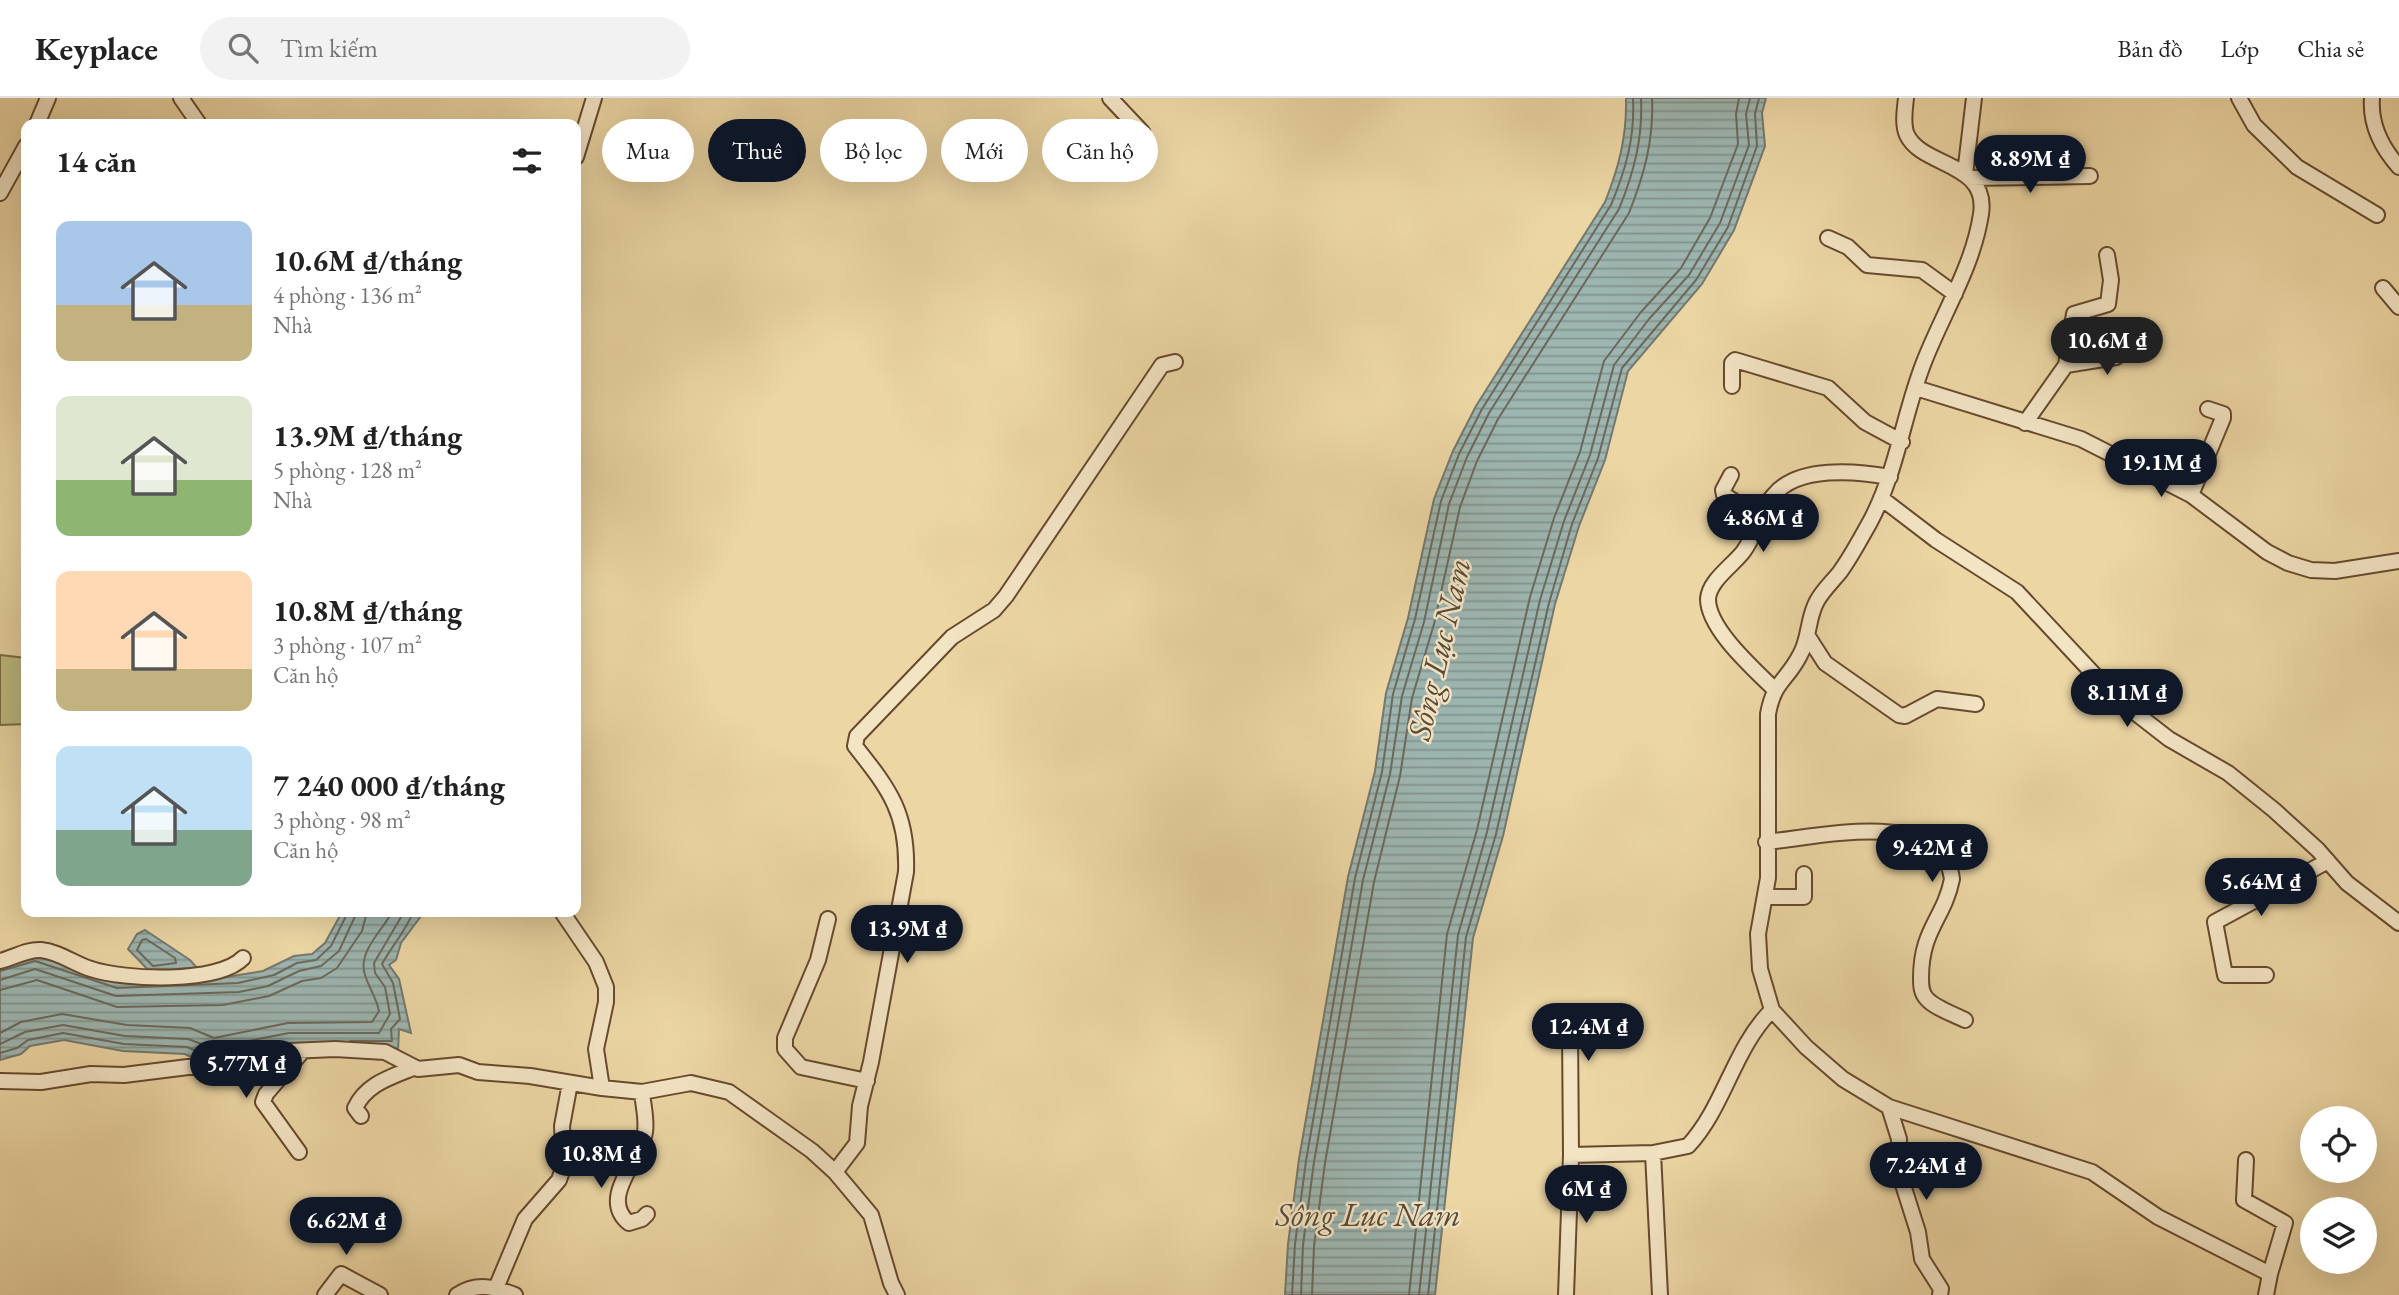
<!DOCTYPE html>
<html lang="vi">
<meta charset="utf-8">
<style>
:root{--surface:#fff;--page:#f2f2f2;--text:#222;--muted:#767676;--line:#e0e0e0;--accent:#111827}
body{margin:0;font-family:"EB Garamond",serif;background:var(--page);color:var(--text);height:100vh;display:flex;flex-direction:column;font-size:26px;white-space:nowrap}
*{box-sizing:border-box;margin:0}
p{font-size:23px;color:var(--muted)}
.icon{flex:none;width:38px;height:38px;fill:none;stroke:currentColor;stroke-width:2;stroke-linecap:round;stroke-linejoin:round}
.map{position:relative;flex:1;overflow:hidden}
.drawer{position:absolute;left:21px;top:21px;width:560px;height:798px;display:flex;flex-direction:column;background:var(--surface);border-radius:14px;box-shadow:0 7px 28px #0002}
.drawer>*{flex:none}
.banner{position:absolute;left:602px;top:21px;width:665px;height:63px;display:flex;gap:14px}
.buttons{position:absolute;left:2300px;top:1008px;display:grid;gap:14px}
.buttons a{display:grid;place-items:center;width:77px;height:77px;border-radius:50%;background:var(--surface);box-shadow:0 7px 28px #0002;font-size:35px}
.price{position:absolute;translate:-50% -60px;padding:0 16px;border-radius:24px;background:var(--accent);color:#fff;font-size:23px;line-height:46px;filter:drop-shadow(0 2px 4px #0008)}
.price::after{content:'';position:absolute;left:50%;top:42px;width:21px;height:16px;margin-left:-10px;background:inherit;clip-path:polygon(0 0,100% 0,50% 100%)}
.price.on{background:#222;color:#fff}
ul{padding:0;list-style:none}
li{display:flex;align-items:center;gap:21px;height:175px;padding:0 35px}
li span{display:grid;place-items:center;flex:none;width:196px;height:140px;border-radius:14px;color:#555}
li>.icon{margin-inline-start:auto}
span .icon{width:84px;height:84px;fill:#fffc;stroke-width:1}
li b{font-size:30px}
h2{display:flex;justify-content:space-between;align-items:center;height:84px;padding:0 35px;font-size:30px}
.pill{padding:0 24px;border-radius:32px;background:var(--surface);box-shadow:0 7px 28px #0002;font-size:24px;line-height:63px}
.pill.on{background:var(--accent);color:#fff}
header{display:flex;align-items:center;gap:42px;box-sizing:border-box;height:98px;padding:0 35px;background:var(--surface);border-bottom:2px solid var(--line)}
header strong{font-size:33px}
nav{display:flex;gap:38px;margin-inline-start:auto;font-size:24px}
.search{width:490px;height:63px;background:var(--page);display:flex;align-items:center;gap:18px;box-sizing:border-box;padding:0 24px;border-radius:38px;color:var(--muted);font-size:26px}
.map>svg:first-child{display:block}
.green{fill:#bebc81;stroke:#7c6c44;stroke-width:2}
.water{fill:url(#water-rules);stroke:#76786d;stroke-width:2}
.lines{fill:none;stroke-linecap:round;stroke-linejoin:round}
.shore{stroke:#6c695c;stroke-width:2}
.minor-casing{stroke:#674a2e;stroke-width:18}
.minor{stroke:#f3e4c4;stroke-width:14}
.labels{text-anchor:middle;stroke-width:5;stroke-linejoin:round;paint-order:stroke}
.water-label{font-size:33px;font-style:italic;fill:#584a3a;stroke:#f3e4c4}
</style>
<header>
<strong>Keyplace</strong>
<div class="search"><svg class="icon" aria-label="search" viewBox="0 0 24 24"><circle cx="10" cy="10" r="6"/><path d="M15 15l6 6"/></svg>Tìm kiếm</div>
<nav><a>Bản đồ</a><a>Lớp</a><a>Chia sẻ</a></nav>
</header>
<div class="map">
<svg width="2399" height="1197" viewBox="0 0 2399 1197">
<defs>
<pattern id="water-rules" width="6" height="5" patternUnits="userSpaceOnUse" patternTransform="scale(1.75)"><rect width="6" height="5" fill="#9db6b1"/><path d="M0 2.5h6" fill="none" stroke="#81938e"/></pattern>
</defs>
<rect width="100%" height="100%" fill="#ecd6a4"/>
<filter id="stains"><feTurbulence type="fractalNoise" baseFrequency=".00286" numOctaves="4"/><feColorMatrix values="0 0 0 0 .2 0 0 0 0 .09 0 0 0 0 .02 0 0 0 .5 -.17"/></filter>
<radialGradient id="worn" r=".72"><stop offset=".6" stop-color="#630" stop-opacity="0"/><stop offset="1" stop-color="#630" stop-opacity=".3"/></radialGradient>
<!-- green -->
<path class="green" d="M 0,557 L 26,560 L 26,626 L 0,627 Z"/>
<!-- water -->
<path class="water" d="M 1626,0 L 1766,0 L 1762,15 L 1765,48 L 1734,132 L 1702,186 L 1628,273 L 1605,362 L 1579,428 L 1555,506 L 1503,738 L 1473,840 L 1435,1197 L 1285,1197 L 1288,1146 L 1299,1061 L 1348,779 L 1375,673 L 1386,595 L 1408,520 L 1434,401 L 1453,353 L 1476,308 L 1605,104 C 1619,69 1627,38 1626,0 Z
M 342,814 L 418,814 L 421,818 L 401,845 L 396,862 L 389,867 L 399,881 L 411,935 L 399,931 L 398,953 L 361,950 L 208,967 L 185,956 L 123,953 L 64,942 L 30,948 L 21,956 L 0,962 L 0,866 L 43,856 L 87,873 L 220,880 L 263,873 L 294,858 L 312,856 L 325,845 Z
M 145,832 L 190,862 L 198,871 L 152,876 L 128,851 L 137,836 Z"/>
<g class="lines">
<!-- shore -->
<path class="shore" d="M 146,841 L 175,860 L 176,865 L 153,868 L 137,852 L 142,842 Z
M 0,873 L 35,863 L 117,890 L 238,885 L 274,877 L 297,865 L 316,862 L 331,848 L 348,814
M 0,882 L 35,871 L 116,898 L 239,894 L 268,888 L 299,873 L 321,868 L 339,853 L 357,814
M 0,892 L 37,882 L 117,909 L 223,907 L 269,898 L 302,883 L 321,880 L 337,870 L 362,833 L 367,814
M 0,935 L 21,924 L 62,916 L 127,927 L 190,930 L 214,940 L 288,925 L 372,924 L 379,913 C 376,899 369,890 365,877 C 357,854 383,832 392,814
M 350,943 L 392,943 L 391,931 L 400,921 L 393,885 L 382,866 C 391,849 406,833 413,814
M 0,946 L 25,934 L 63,927 L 125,938 L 188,941 L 212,950 L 289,935 L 379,935 L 390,916 L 385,889 L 375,875 L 374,865 L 404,814
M 0,955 L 17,950 L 28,942 L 63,935 L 124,946 L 187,949 L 210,959 L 284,945
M 1292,1197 L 1295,1146 L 1306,1063 L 1355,780 L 1382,674 L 1393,596 L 1415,521 L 1441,403 L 1459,356 L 1482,311 L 1611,107 C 1626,71 1635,39 1633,0
M 1301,1197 L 1303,1147 L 1314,1064 L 1363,782 L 1390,676 L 1402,598 L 1424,524 L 1449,406 L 1467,359 L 1489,315 L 1619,111 C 1634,74 1643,40 1641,0
M 1312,1197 L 1314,1148 L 1325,1065 L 1374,784 L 1400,678 L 1412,600 L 1434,526 L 1460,409 L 1477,363 L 1498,321 L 1629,115 C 1644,77 1654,42 1652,0
M 1409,1197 L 1447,836 L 1477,732 L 1530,499 L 1554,420 L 1580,354 L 1604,263 L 1641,214 L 1681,170 L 1710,120 L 1738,46 L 1736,16 L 1739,0
M 1419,1197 L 1458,837 L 1487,734 L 1540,502 L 1564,423 L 1590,357 L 1614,267 L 1649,221 L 1689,177 L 1720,125 L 1749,47 L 1746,16 L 1750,0
M 1428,1197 L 1466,839 L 1496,736 L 1549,505 L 1572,426 L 1598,360 L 1622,270 L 1696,182 L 1728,129 L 1757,48 L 1755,16 L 1759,0"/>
<defs>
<path id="minor" d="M 181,0 L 199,26
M 1110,0 L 1142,34 L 1129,55 L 1130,65
M 1906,0 C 1905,11 1902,26 1907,37 C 1922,69 1989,64 1981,116 C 1973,169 1943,215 1924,264 C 1903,317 1898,371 1870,424 C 1861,440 1851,459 1840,474 C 1832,484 1823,492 1817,503 C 1807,521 1810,540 1800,557 C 1786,584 1774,583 1768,616 L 1768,780 L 1758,836 L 1760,871 L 1772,912 L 1806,949 L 1843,981 L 1889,1009 L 2092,1074 L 2158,1119 L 2270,1176 L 2285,1125 L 2244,1102 L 2246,1062
M 2239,0 L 2254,27 L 2297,69 L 2377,117
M 2372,0 C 2370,26 2382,50 2399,69
M 37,26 L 48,0
M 576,59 L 594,0
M 1965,76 L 1974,0
M 1969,80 L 2090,78
M 0,95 L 26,48
M 1828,140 L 1848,149 L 1867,167 L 1922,172 L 1955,196
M 2383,190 L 2399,209
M 2066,267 L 2116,259 L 2132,248
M 1732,288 L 1732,265 L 1735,262 L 1828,290 L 1865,324 L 1902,344
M 1916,290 L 2081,341 L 2191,397 L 2267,454 L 2288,465 L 2311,472 L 2335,473 L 2399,463
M 2025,325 L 2066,267 L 2074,216 L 2108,206 L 2111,182 L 2107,157
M 1731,377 L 1723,392 L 1724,397 L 1761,420
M 2191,397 L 2223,320 L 2223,316 L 2208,311
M 1881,400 L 1936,442 L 2017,494 L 2115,599 L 2169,641 L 2228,675 L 2274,712 L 2318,752 L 2347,785 L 2399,825
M 1809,540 L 1825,565 L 1899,617 L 1905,618 L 1937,601 L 1976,606
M 1774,591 C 1754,571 1708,531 1708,501 C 1709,483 1732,468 1743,454 C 1756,437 1759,414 1773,398 C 1797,367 1857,373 1890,379
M 1766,744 C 1814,740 1943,708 1952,781 C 1944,821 1921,831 1921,880 C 1921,887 1921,895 1927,901 C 1935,910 1953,916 1965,922
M 1767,799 L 1804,799 L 1804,776
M 562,814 L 596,864 L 606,889 L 606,904 L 596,951 L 602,990 L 642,994 L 691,985 L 729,994 L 812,1053 L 835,1074 L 857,1045 L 860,1008 L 871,964 L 906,774 C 908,716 890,692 855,648 L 857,638 L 952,539 L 994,512 L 1006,498 L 1162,267 L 1175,264
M 828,821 L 818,862 L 785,940 L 785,951 L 801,969 L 867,983
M 0,863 C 13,860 27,851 41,852 C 60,854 74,866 91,871 C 124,882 218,886 243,860
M 2266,877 L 2225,877 L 2215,824 L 2328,763
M 1542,934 L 1570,931 L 1571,1057 L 1566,1197
M 0,983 L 41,984 L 91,976 L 124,977 L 188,969 L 228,969 L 290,953 L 335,951 L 385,954 L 418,971 L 459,967 L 478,974 L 530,978 L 602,990
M 642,994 C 643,1007 647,1021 645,1034 C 641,1062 598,1100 629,1125 L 642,1121 L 647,1116
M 1889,1009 L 1899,1041 L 1898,1071 L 1918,1134 L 1922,1161 L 1941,1191 L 1940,1197
M 361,1018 L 355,1010 C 366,986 391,979 413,970
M 299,1054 L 263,1004 L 266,996 L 302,954
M 1653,1055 L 1660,1197
M 1571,1057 L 1653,1055 L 1688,1048 C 1725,1008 1733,951 1772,912
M 835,1074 L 871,1117 L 891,1185 L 897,1197
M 496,1190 L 525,1121 L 559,1082 L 564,1067 L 562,1028 L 570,985
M 325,1197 L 341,1176 L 380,1197
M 457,1197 C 477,1184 494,1189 515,1197
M 2266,1197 L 2270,1176"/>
</defs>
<!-- minor casing -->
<use href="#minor" class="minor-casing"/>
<!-- minor -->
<use href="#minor" class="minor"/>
</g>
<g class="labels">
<!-- water labels -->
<g class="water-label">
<text transform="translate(1438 551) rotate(-77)" y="12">Sông Lục Nam</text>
<text x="1368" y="1128">Sông Lục Nam</text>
</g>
</g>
<rect width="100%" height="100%" filter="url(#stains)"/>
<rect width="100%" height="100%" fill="url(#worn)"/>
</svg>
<div class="buttons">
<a><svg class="icon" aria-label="locate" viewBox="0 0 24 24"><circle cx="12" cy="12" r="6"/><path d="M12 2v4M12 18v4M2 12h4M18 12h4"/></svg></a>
<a><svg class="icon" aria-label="layers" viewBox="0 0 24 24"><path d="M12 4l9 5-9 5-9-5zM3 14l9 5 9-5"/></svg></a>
</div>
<b class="price" style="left:2030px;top:97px">8.89M ₫</b>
<b class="price on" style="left:2107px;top:279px">10.6M ₫</b>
<b class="price" style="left:2161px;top:401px">19.1M ₫</b>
<b class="price" style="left:1763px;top:456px">4.86M ₫</b>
<b class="price" style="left:2127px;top:631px">8.11M ₫</b>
<b class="price" style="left:1932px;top:786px">9.42M ₫</b>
<b class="price" style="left:2261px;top:820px">5.64M ₫</b>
<b class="price" style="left:907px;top:867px">13.9M ₫</b>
<b class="price" style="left:1588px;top:965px">12.4M ₫</b>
<b class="price" style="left:246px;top:1002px">5.77M ₫</b>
<b class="price" style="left:601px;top:1092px">10.8M ₫</b>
<b class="price" style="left:1926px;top:1104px">7.24M ₫</b>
<b class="price" style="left:1586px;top:1127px">6M ₫</b>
<b class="price" style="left:346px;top:1159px">6.62M ₫</b>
<div class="banner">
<a class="pill">Mua</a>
<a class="pill on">Thuê</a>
<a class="pill">Bộ lọc</a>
<a class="pill">Mới</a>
<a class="pill">Căn hộ</a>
</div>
<section class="drawer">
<h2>14 căn<svg class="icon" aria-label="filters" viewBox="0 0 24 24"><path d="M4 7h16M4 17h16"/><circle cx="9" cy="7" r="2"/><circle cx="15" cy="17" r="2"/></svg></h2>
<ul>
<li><span style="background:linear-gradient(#a9c7e8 60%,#c2b280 0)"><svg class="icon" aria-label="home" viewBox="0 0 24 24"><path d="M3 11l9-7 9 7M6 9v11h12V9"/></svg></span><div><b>10.6M ₫/tháng</b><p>4 phòng · 136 m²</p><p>Nhà</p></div></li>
<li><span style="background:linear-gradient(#dfe7d0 60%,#8fb573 0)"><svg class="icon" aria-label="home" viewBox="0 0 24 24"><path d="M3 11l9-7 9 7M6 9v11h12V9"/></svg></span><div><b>13.9M ₫/tháng</b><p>5 phòng · 128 m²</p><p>Nhà</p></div></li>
<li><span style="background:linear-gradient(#ffd9b3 70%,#c2b280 0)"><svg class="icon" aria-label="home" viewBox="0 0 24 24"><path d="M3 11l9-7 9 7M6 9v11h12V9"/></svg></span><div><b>10.8M ₫/tháng</b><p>3 phòng · 107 m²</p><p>Căn hộ</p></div></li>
<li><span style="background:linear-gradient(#bfe0f5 60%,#7fa58c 0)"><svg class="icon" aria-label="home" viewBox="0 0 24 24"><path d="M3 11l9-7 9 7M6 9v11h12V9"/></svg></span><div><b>7 240 000 ₫/tháng</b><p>3 phòng · 98 m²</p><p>Căn hộ</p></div></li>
</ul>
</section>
</div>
